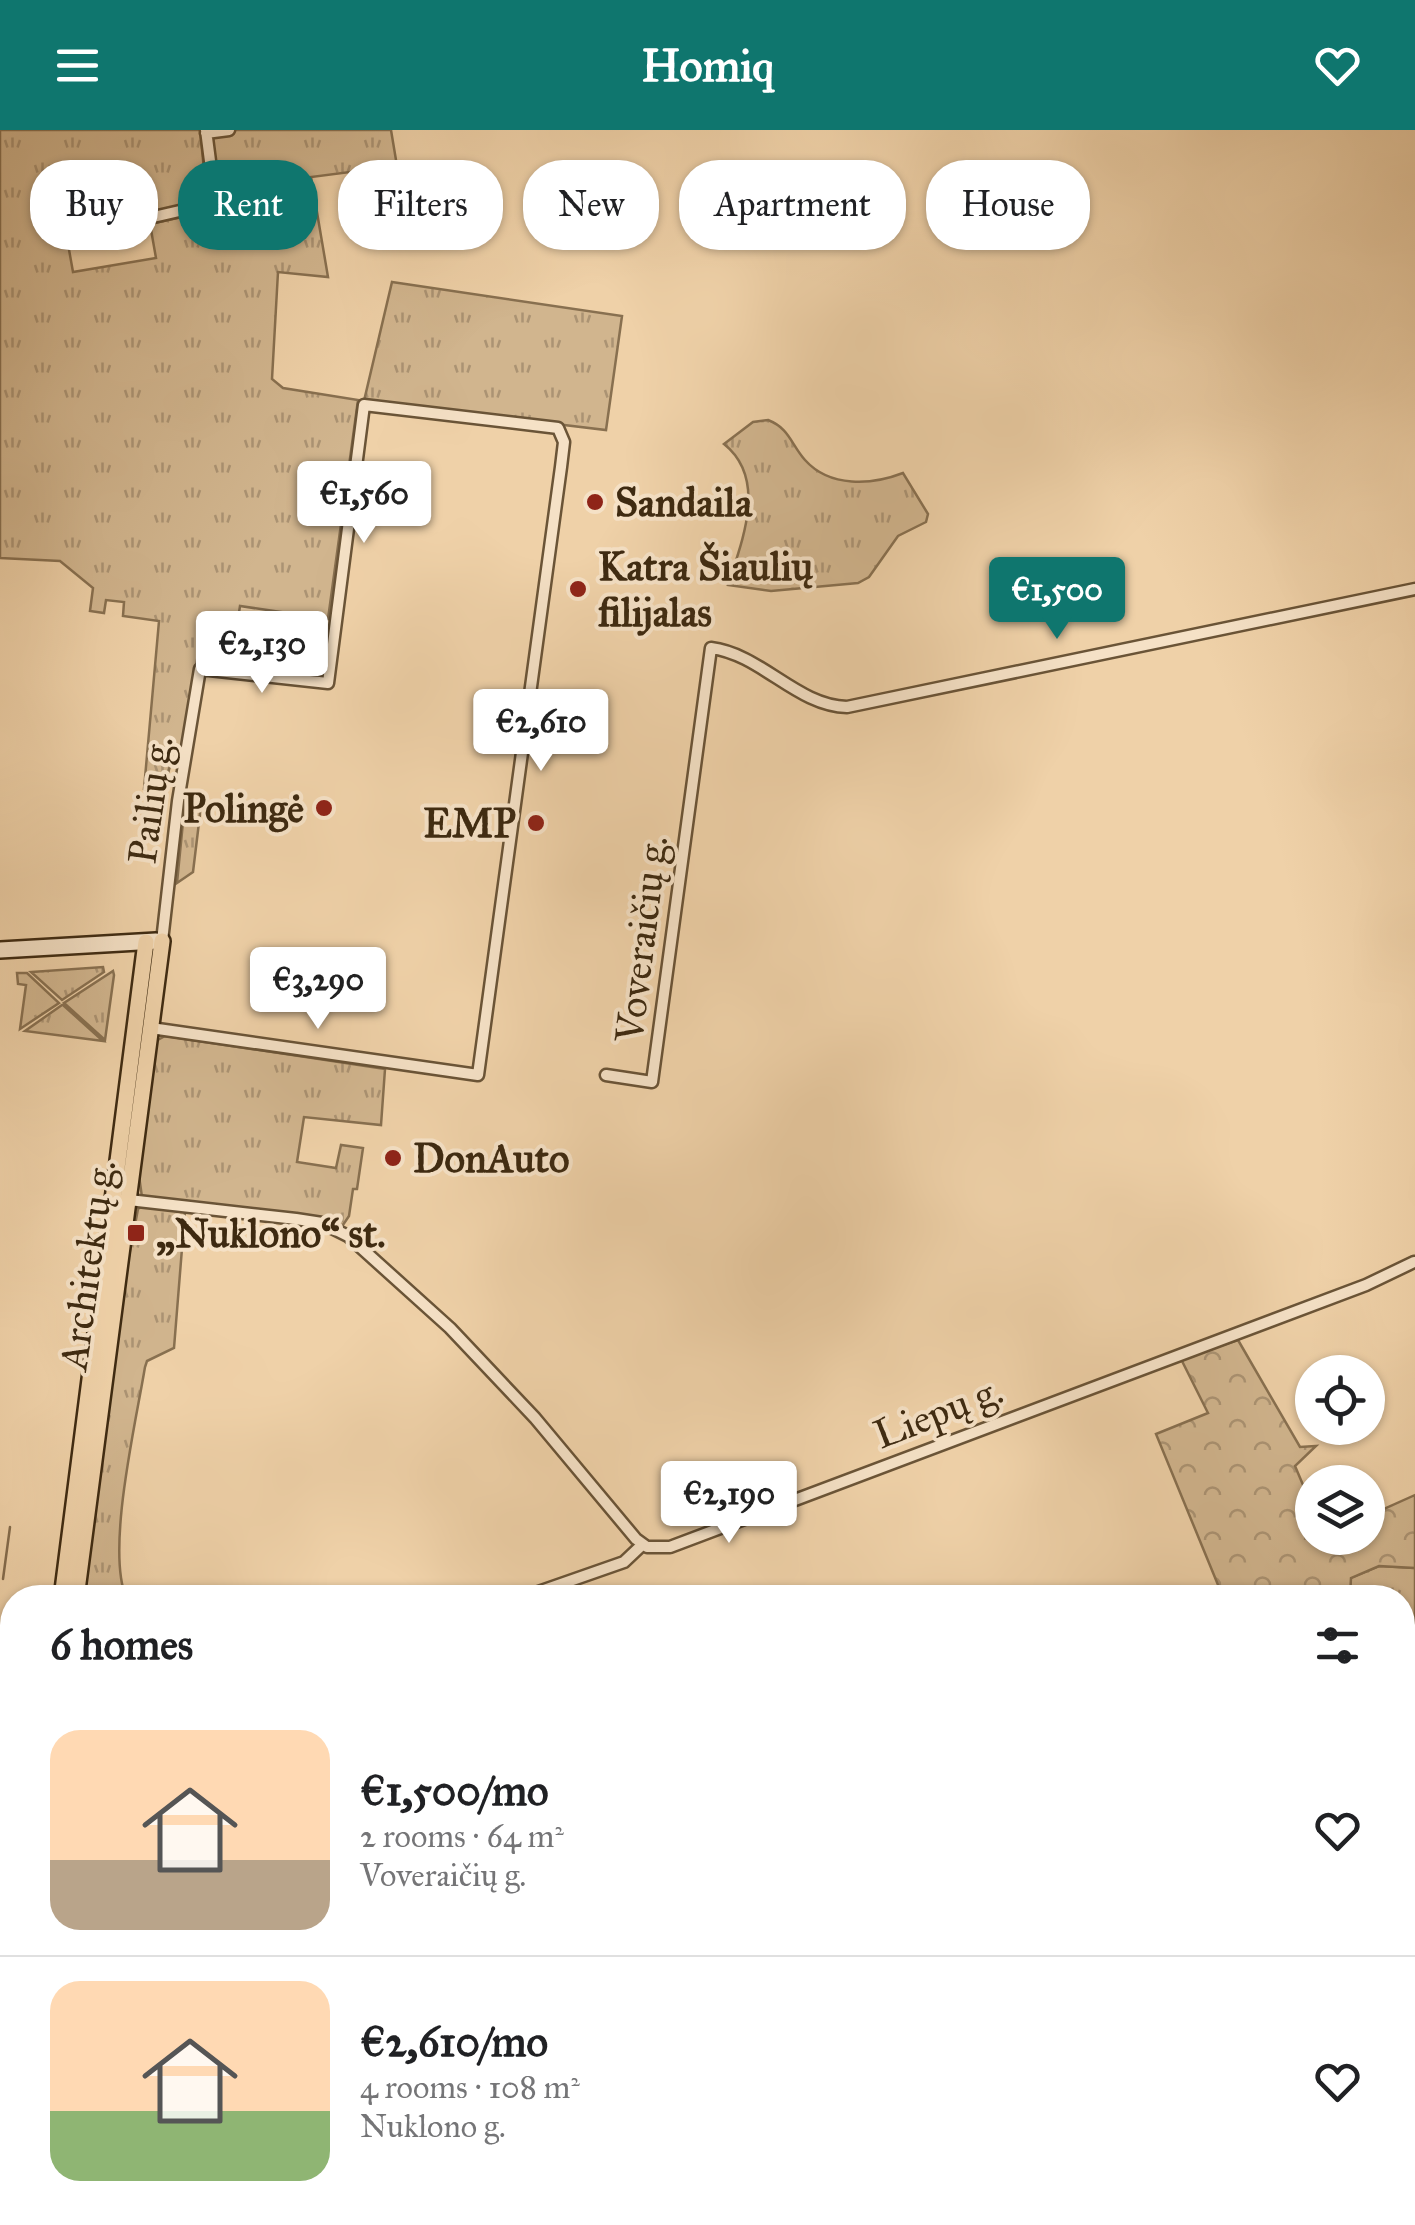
<!DOCTYPE html>
<meta charset="utf-8">
<style>
:root{--surface:#fff;--page:#f6f6f6;--text:#202124;--muted:#757577;--line:#e0e0e0;--accent:#0f766e}
body{margin:0;font-family:"IM FELL Great Primer",serif;background:var(--page);color:var(--text);height:100vh;display:flex;flex-direction:column;font-size:38px;white-space:nowrap}
*{box-sizing:border-box;margin:0}
p{font-size:32px;color:var(--muted)}
.icon{flex:none;width:55px;height:55px;fill:none;stroke:currentColor;stroke-width:2;stroke-linecap:round;stroke-linejoin:round}
.map{position:relative;flex:1;overflow:hidden}
.side{position:absolute;left:0px;top:1455px;width:1415px;height:640px;display:flex;flex-direction:column;background:var(--surface);border-radius:40px 40px 0 0;box-shadow:0 2px 8px #0004}
.side>*{flex:none}
.guide{position:absolute;left:30px;top:30px;width:1355px;height:90px;display:flex;gap:20px}
.fabs{position:absolute;left:1295px;top:1225px;display:grid;gap:20px}
.fabs a{display:grid;place-items:center;width:90px;height:90px;border-radius:50%;background:var(--surface);box-shadow:0 2px 8px #0004;font-size:50px}
.price{position:absolute;translate:-50% -85px;padding:0 22px;border-radius:10px;background:#fff;color:#222;font-size:32px;line-height:65px;filter:drop-shadow(0 2px 5px #0008)}
.price::after{content:'';position:absolute;left:50%;top:60px;width:30px;height:22px;margin-left:-15px;background:inherit;clip-path:polygon(0 0,100% 0,50% 100%)}
.price.active{background:var(--accent);color:#fff}
ul{padding:0;list-style:none}
li{display:flex;align-items:center;gap:30px;height:250px;padding:0 50px}
li+li{border-top:2px solid var(--line)}
li span{display:grid;place-items:center;flex:none;width:280px;height:200px;border-radius:30px;color:#555}
li>.icon{margin-inline-start:auto}
span .icon{width:120px;height:120px;fill:#fffc;stroke-width:1}
li b{font-size:42px}
h2{display:flex;justify-content:space-between;align-items:center;height:120px;padding:0 50px;font-size:42px}
.pill{padding:0 35px;border-radius:40px;background:var(--surface);box-shadow:0 2px 8px #0004;font-size:35px;line-height:90px}
.pill.active{background:var(--accent);color:#fff}
header{display:flex;justify-content:space-between;align-items:center;height:130px;padding:0 50px;background:var(--accent);color:#fff;font-size:45px;font-weight:700}
.map>svg:first-child{display:block}
.grass{fill:url(#grass-tufts);stroke:#887050;stroke-width:2.5}
.forest{fill:url(#forest-crowns);stroke:#887050;stroke-width:2.5}
.lines{fill:none;stroke-linecap:round;stroke-linejoin:round}
.stream{stroke:#846c4d;stroke-width:2.5}
.pedestrian-casing{stroke:#6a5437;stroke-width:12}
.minor-casing{stroke:#6a5437;stroke-width:15}
.secondary-casing{stroke:#3e2a11;stroke-width:20}
.primary-casing{stroke:#3e2a11;stroke-width:20}
.pedestrian{stroke:#f5e1c6;stroke-width:8}
.minor{stroke:#f5e1c6;stroke-width:10}
.secondary{stroke:#f5e1c6;stroke-width:15}
.primary{stroke:#efd1a8;stroke-width:15}
.poi-dot{fill:#8f2418;stroke:#f5e1c6;stroke-width:4}
.labels{text-anchor:middle;stroke-width:8;stroke-linejoin:round;paint-order:stroke}
.poi-label{font-size:40px;font-weight:bold;fill:#3e2a11;stroke:#f5e1c6;text-anchor:start}
.street-label{font-size:40px;fill:#3e2a11;stroke:#f5e1c6}
</style>
<header><svg class="icon" aria-label="menu" viewBox="0 0 24 24"><path d="M4 6h16M4 12h16M4 18h16"/></svg>Homiq<svg class="icon" aria-label="heart" viewBox="0 0 24 24"><path d="M12 20l-8-8c-3-5 5-10 8-4 3-6 11-1 8 4z"/></svg></header>
<div class="map">
<svg width="1415" height="2095" viewBox="0 0 1415 2095">
<defs>
<pattern id="grass-tufts" width="24" height="20" patternUnits="userSpaceOnUse" patternTransform="scale(2.5)"><rect width="24" height="20" fill="#d1b58e"/><path d="M3 7l-1-3M5 7V3M7 7l1-3M15 17l-1-3M17 17v-4M19 17l1-3" fill="none" stroke="#ab9373"/></pattern>
<pattern id="forest-crowns" width="20" height="18" patternUnits="userSpaceOnUse" patternTransform="scale(2.5)"><rect width="20" height="18" fill="#d1b58e"/><path d="M2 6a3 3 0 1 1 6 0M12 15a3 3 0 1 1 6 0" fill="none" stroke="#ab9373"/></pattern>
</defs>
<rect width="100%" height="100%" fill="#efd1a8"/>
<filter id="stains"><feTurbulence type="fractalNoise" baseFrequency=".002" numOctaves="4"/><feColorMatrix values="0 0 0 0 .2 0 0 0 0 .09 0 0 0 0 .02 0 0 0 .5 -.17"/></filter>
<radialGradient id="worn" r=".72"><stop offset=".6" stop-color="#630" stop-opacity="0"/><stop offset="1" stop-color="#630" stop-opacity=".3"/></radialGradient>
<!-- grass -->
<path class="grass" d="M 0,0 L 200,0 L 207,70 L 148,83 L 141,44 L 58,58 L 73,142 L 156,128 L 150,94 L 210,81 L 220,66 L 211,0 L 391,0 L 397,36 L 311,47 L 328,147 L 278,142 L 272,249 L 283,258 L 358,270 L 328,489 L 240,476 L 231,535 L 197,530 L 179,636 L 170,636 L 163,663 L 144,659 L 159,491 L 123,486 L 124,472 L 106,470 L 104,483 L 90,481 L 93,458 L 60,431 L 0,428 Z
M 392,152 L 622,186 L 606,300 L 364,271 Z
M 768,290 C 789,298 791,314 805,330 C 830,358 872,355 903,343 L 928,384 L 926,392 L 898,406 L 869,447 L 858,453 L 771,461 L 728,455 C 742,411 768,349 724,314 L 753,292 Z
M 191,668 L 199,668 L 201,676 L 193,742 L 177,753 L 185,672 Z
M 103,837 L 104,842 L 62,870 L 31,842 Z
M 113,841 L 114,845 L 105,910 L 64,873 Z
M 17,843 L 27,843 L 59,873 L 20,899 L 26,855 L 18,854 Z
M 62,875 L 63,875 L 103,911 L 25,901 Z
M 165,906 L 385,939 L 381,995 L 304,987 L 297,1032 L 336,1038 L 341,1015 L 363,1018 L 357,1059 L 353,1059 L 349,1086 L 343,1095 L 142,1067 L 138,1039 L 156,911 Z
M 143,1075 L 185,1081 L 174,1218 L 147,1231 L 145,1237 C 136,1292 106,1419 126,1467 L 83,1468 L 122,1163 L 138,1079 Z
M 1379,1436 L 1415,1438 L 1415,1661 L 1403,1667 L 1402,1468 L 1350,1468 L 1350,1448 Z"/>
<!-- forest -->
<path class="forest" d="M 1238,1210 L 1300,1317 L 1316,1316 L 1295,1336 L 1312,1376 L 1312,1408 L 1368,1408 L 1368,1386 L 1415,1365 L 1415,1438 L 1379,1436 L 1351,1448 L 1350,1467 L 1223,1467 L 1156,1304 L 1208,1283 L 1181,1229 Z
M 1403,2046 L 1415,2070 L 1415,2095 L 782,2095 L 777,2083 L 1402,2082 Z"/>
<g class="lines">
<!-- stream -->
<path class="stream" d="M 3,1449 L 10,1397"/>
<defs>
<path id="pedestrian" d="M 0,1560 L 12,1561"/>
<path id="minor" d="M 206,3 L 229,0
M 213,50 L 245,95 L 298,89
M 149,88 L 210,74 L 214,62 L 206,0
M 151,898 L 478,945 L 561,337 L 564,312 L 558,298 L 364,275 L 328,553 L 200,539 L 178,671 L 162,811
M 606,945 L 652,952 L 711,518 C 761,524 797,576 847,577 L 1415,459
M 129,1070 L 296,1089 L 322,1093 L 348,1106 L 450,1198 L 535,1288 L 636,1409 L 647,1417 L 670,1417 L 1366,1155 L 1414,1132
M 521,1468 L 624,1432 L 642,1415
M 712,2095 L 725,2095"/>
<path id="secondary" d="M 0,820 L 156,811"/>
<path id="primary" d="M 62,1468 L 146,812
M 76,1468 L 162,811
M 0,1927 L 12,1831
M 0,2042 L 12,1948"/>
</defs>
<!-- pedestrian casing -->
<use href="#pedestrian" class="pedestrian-casing"/>
<!-- minor casing -->
<use href="#minor" class="minor-casing"/>
<!-- secondary casing -->
<use href="#secondary" class="secondary-casing"/>
<!-- primary casing -->
<use href="#primary" class="primary-casing"/>
<!-- pedestrian -->
<use href="#pedestrian" class="pedestrian"/>
<!-- minor -->
<use href="#minor" class="minor"/>
<!-- secondary -->
<use href="#secondary" class="secondary"/>
<!-- primary -->
<use href="#primary" class="primary"/>
</g>
<!-- markers -->
<g class="poi-dot">
<circle cx="595" cy="372" r="10"/>
<circle cx="578" cy="459" r="10"/>
<circle cx="324" cy="678" r="10"/>
<circle cx="536" cy="693" r="10"/>
<circle cx="393" cy="1028" r="10"/>
<rect x="126" y="1093" width="20" height="20" rx="5"/>
</g>
<g class="labels">
<!-- poi labels -->
<g class="poi-label">
<text x="615" y="386">Sandaila</text>
<text x="598" y="450">Katra Šiaulių<tspan x="598" dy="46">filijalas</tspan></text>
<text x="304" y="692" text-anchor="end">Polingė</text>
<text x="516" y="707" text-anchor="end">EMP</text>
<text x="413" y="1042">DonAuto</text>
<text x="156" y="1117">„Nuklono“ st.</text>
</g>
<!-- street labels -->
<g class="street-label">
<text transform="translate(150 670) rotate(-82)" y="14">Pailių g.</text>
<text transform="translate(641 809) rotate(-83)" y="14">Voveraičių g.</text>
<text transform="translate(87 1135) rotate(-82)" y="14">Architektų g.</text>
<text transform="translate(938 1282) rotate(-21)" y="14">Liepų g.</text>
</g>
</g>
<rect width="100%" height="100%" filter="url(#stains)"/>
<rect width="100%" height="100%" fill="url(#worn)"/>
</svg>
<div class="fabs">
<a><svg class="icon" aria-label="locate" viewBox="0 0 24 24"><circle cx="12" cy="12" r="6"/><path d="M12 2v4M12 18v4M2 12h4M18 12h4"/></svg></a>
<a><svg class="icon" aria-label="layers" viewBox="0 0 24 24"><path d="M12 4l9 5-9 5-9-5zM3 14l9 5 9-5"/></svg></a>
</div>
<b class="price" style="left:364px;top:416px">€1,560</b>
<b class="price active" style="left:1057px;top:512px">€1,500</b>
<b class="price" style="left:262px;top:566px">€2,130</b>
<b class="price" style="left:541px;top:644px">€2,610</b>
<b class="price" style="left:318px;top:902px">€3,290</b>
<b class="price" style="left:729px;top:1416px">€2,190</b>
<div class="guide">
<a class="pill">Buy</a>
<a class="pill active">Rent</a>
<a class="pill">Filters</a>
<a class="pill">New</a>
<a class="pill">Apartment</a>
<a class="pill">House</a>
</div>
<section class="side">
<h2>6 homes<svg class="icon" aria-label="filters" viewBox="0 0 24 24"><path d="M4 7h16M4 17h16"/><circle cx="9" cy="7" r="2"/><circle cx="15" cy="17" r="2"/></svg></h2>
<ul>
<li><span style="background:linear-gradient(#ffd9b3 65%,#b9a48a 0)"><svg class="icon" aria-label="home" viewBox="0 0 24 24"><path d="M3 11l9-7 9 7M6 9v11h12V9"/></svg></span><div><b>€1,500/mo</b><p>2 rooms · 64 m²</p><p>Voveraičių g.</p></div><svg class="icon" aria-label="heart" viewBox="0 0 24 24"><path d="M12 20l-8-8c-3-5 5-10 8-4 3-6 11-1 8 4z"/></svg></li>
<li><span style="background:linear-gradient(#ffd9b3 65%,#8fb573 0)"><svg class="icon" aria-label="home" viewBox="0 0 24 24"><path d="M3 11l9-7 9 7M6 9v11h12V9"/></svg></span><div><b>€2,610/mo</b><p>4 rooms · 108 m²</p><p>Nuklono g.</p></div><svg class="icon" aria-label="heart" viewBox="0 0 24 24"><path d="M12 20l-8-8c-3-5 5-10 8-4 3-6 11-1 8 4z"/></svg></li>
</ul>
</section>
</div>
